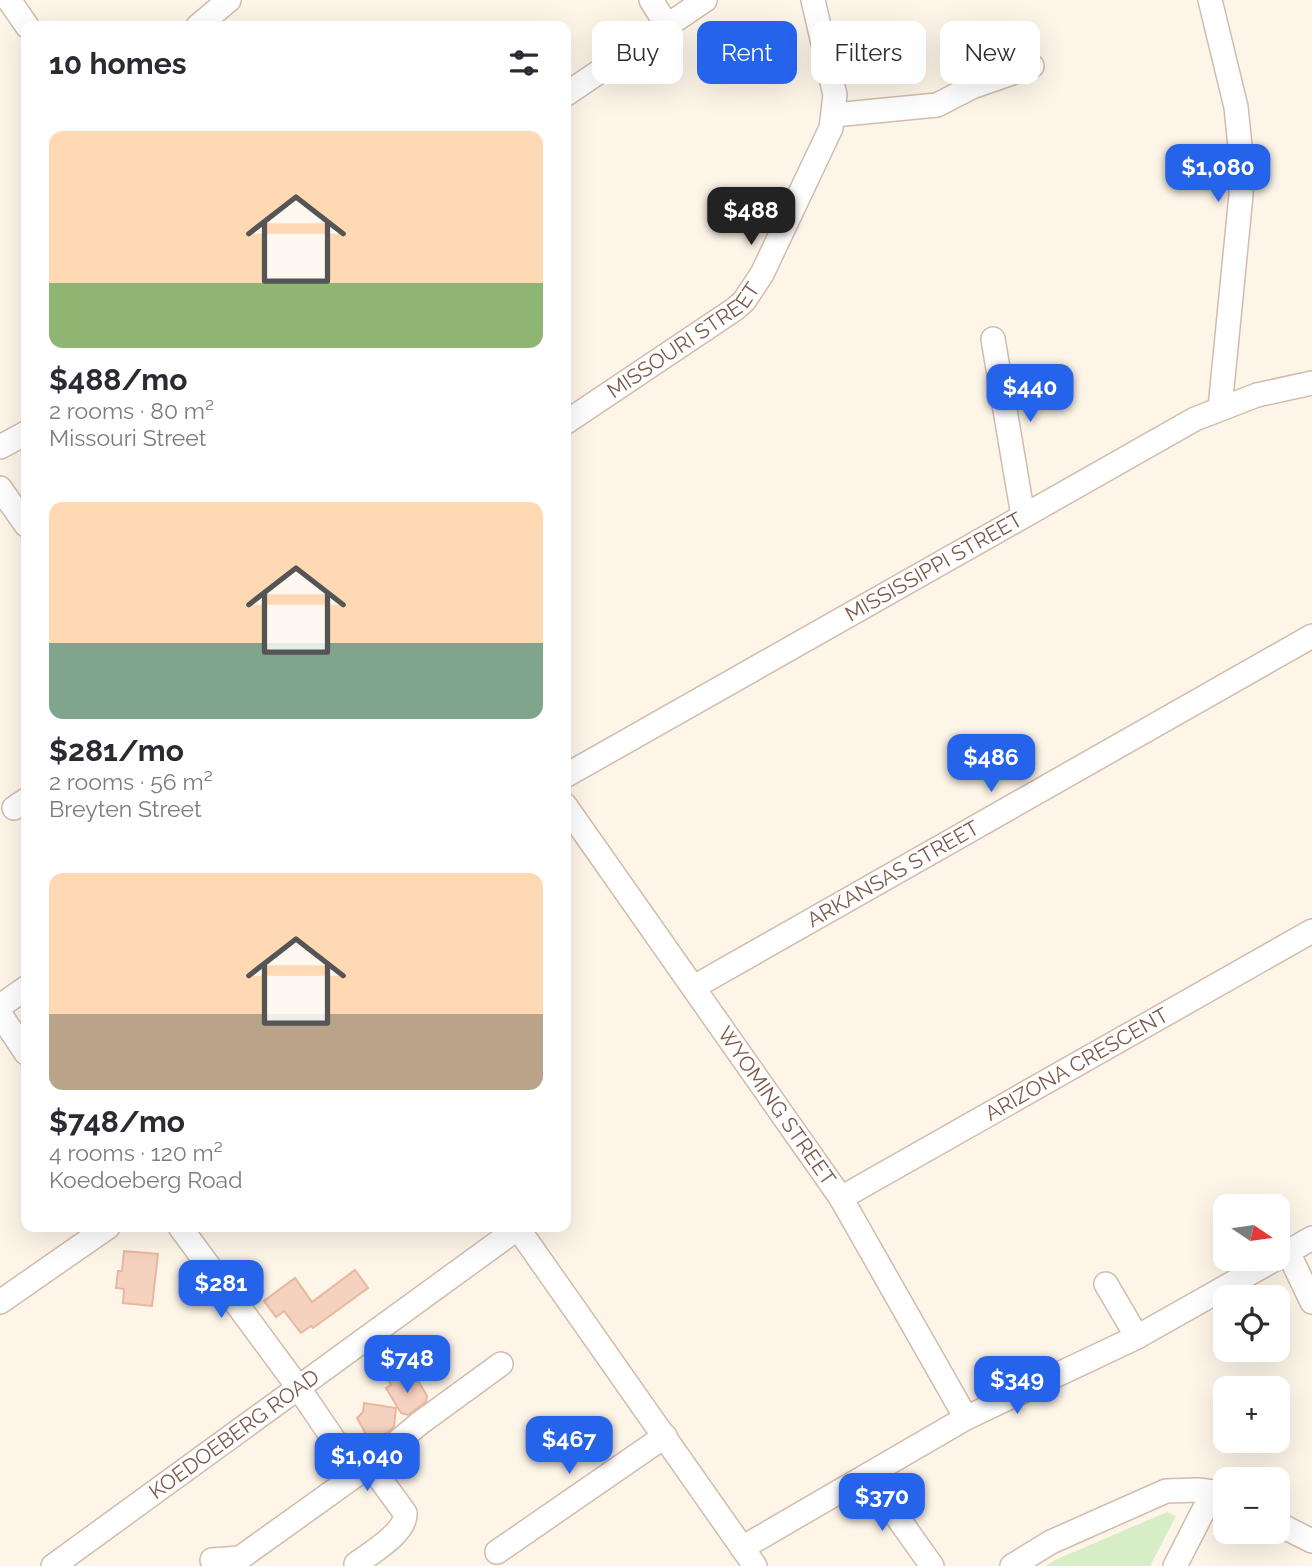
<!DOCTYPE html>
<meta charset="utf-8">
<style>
:root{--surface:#fff;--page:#f2f2f3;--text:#2b2b33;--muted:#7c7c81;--accent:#2563eb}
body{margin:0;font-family:Raleway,sans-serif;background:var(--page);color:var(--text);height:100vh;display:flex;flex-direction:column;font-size:26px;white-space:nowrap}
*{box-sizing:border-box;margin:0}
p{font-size:23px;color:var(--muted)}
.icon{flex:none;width:38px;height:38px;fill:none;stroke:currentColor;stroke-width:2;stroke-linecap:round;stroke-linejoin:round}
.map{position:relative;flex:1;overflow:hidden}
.drawer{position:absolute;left:21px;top:21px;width:550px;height:1211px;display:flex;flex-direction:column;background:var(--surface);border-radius:14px;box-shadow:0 7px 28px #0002}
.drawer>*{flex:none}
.banner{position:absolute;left:592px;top:21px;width:614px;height:63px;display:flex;gap:14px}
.needle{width:46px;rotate:103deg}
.fabs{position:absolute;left:1213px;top:1194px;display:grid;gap:14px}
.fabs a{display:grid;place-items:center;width:77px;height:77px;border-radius:14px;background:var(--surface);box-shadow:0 7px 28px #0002;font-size:35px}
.price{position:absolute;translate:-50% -60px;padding:0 16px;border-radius:14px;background:var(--accent);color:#fff;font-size:23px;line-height:46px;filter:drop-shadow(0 2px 4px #0008)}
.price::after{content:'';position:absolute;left:50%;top:42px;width:21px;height:16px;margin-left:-10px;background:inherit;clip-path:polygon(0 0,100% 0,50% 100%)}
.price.current{background:#222;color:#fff}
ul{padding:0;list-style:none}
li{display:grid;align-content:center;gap:14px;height:371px;padding:0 28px}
li span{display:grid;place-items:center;height:217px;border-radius:14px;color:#555}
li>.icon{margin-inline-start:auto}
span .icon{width:126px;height:126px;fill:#fffc;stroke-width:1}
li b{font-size:30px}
h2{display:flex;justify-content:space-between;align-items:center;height:84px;padding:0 28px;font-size:30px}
.chip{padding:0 24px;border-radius:14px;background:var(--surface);box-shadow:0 7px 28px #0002;font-size:24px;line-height:63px}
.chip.current{background:var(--accent);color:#fff}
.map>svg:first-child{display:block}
.green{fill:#d7edc6}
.building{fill:#f5d2bf;stroke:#e9b79e;stroke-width:2}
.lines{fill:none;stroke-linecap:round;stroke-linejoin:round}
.minor-casing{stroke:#d2bbad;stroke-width:26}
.minor{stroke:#fff;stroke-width:23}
.labels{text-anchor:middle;stroke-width:7;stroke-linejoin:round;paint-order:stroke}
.street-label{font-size:21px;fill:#7b594a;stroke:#fff9f1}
</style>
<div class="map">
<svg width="1312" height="1566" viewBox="0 0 1312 1566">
<rect width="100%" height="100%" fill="#fef5e9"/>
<!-- green -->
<path class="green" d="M 1167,1512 L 1176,1516 L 1150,1566 L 1046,1566 L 1055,1560 Z"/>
<!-- building -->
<path class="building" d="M 124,1251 L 158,1254 L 152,1306 L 123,1303 L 124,1289 L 116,1288 L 118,1271 L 122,1271 Z
M 355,1270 L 368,1288 L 313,1328 L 311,1326 L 301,1333 L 284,1311 L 276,1317 L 264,1301 L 295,1278 L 312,1302 Z
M 386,1376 L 419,1382 L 427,1396 L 426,1402 L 408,1415 L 401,1413 L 386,1388 L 391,1385 Z
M 364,1403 L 396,1408 L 394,1427 L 372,1445 L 357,1418 L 363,1412 Z"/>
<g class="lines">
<defs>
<g id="minor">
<path d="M 9,0 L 27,26"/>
<path d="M 651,0 L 666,24"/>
<path d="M 1210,0 L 1236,107 L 1241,156 L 1241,195 L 1220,408"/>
<path d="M 198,26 L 229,0"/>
<path d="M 565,95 L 705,0"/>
<path d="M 834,115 L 937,105 L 972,87 L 1032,66"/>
<path d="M 993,339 L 1023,516"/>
<path id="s1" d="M 565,423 L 735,309 L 744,301 L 762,274 L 831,128 L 835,95 L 813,0"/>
<path d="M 0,447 L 26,433"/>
<path d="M 0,488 L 26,525"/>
<path id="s2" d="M 565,776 L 1195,419 L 1257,395 L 1312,383"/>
<path id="s3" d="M 565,805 L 841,1198 L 966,1418"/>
<path d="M 14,808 L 26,800"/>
<path id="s4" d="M 694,987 L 1312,636"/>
<path d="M 0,1006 L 26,988"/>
<path d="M 0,1014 L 26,1053"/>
<path id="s5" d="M 841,1198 L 1312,931"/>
<path d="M 180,1227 L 298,1387 L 357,1474"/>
<path d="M 517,1227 L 755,1566"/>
<path d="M 1288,1252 L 1312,1302"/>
<path d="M 1278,1258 L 1312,1238"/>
<path d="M 1106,1284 L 1137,1337"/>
<path d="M 0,1302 L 108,1227"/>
<path d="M 868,1476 L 932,1566"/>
<path d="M 1278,1524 L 1312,1541"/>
<path d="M 742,1548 L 966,1418 L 1137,1337 L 1277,1258"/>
<path d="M 497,1552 L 665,1436"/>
<path d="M 212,1560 L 240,1558 L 370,1465 L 420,1423 L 501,1364"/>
<path d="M 356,1564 C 371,1553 407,1532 405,1513 L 370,1465"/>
<path id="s6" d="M 53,1566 L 518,1228"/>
<path d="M 1012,1566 L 1051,1542 L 1166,1491 L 1198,1490 L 1213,1492 L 1225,1499"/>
<path d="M 1175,1566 L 1213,1492"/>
</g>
</defs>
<!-- minor casing -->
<use href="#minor" class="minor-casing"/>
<!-- minor -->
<use href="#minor" class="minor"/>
</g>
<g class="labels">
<!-- street labels -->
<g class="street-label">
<text dy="7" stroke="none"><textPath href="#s1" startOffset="145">MISSOURI STREET</textPath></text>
<text dy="7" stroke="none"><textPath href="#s2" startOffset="424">MISSISSIPPI STREET</textPath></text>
<text dy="7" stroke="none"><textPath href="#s4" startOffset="229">ARKANSAS STREET</textPath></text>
<text dy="7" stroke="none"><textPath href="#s5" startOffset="271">ARIZONA CRESCENT</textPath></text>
<text dy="7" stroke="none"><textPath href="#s3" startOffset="368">WYOMING STREET</textPath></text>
<text dy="7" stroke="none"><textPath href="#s6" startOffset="224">KOEDOEBERG ROAD</textPath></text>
</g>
</g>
</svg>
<div class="fabs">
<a><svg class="needle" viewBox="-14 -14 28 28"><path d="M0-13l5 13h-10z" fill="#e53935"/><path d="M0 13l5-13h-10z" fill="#7c7c81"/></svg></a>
<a><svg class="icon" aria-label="locate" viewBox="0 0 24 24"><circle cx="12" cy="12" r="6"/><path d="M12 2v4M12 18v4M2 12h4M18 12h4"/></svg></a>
<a>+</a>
<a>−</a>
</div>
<b class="price" style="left:1218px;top:204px">$1,080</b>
<b class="price current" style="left:751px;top:247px">$488</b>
<b class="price" style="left:1030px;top:424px">$440</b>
<b class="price" style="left:991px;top:794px">$486</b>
<b class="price" style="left:221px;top:1320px">$281</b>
<b class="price" style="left:407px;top:1395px">$748</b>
<b class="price" style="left:1017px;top:1416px">$349</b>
<b class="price" style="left:569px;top:1476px">$467</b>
<b class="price" style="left:367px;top:1493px">$1,040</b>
<b class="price" style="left:882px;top:1533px">$370</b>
<div class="banner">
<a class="chip">Buy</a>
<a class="chip current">Rent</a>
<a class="chip">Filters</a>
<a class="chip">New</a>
</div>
<section class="drawer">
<h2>10 homes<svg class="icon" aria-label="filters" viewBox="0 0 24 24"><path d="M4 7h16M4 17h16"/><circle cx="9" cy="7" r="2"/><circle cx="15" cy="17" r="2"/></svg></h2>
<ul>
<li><span style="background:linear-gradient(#ffd9b3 70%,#8fb573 0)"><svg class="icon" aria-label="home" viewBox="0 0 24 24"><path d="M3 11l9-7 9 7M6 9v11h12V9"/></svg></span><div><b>$488/mo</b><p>2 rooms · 80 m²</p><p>Missouri Street</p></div></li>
<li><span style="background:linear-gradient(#ffd9b3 65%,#7fa58c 0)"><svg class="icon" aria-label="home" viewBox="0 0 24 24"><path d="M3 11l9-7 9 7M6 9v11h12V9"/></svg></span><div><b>$281/mo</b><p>2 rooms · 56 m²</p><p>Breyten Street</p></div></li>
<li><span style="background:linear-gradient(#ffd9b3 65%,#b9a48a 0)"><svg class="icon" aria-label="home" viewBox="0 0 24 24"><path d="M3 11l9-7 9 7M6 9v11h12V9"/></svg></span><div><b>$748/mo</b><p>4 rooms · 120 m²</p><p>Koedoeberg Road</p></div></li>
</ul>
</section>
</div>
